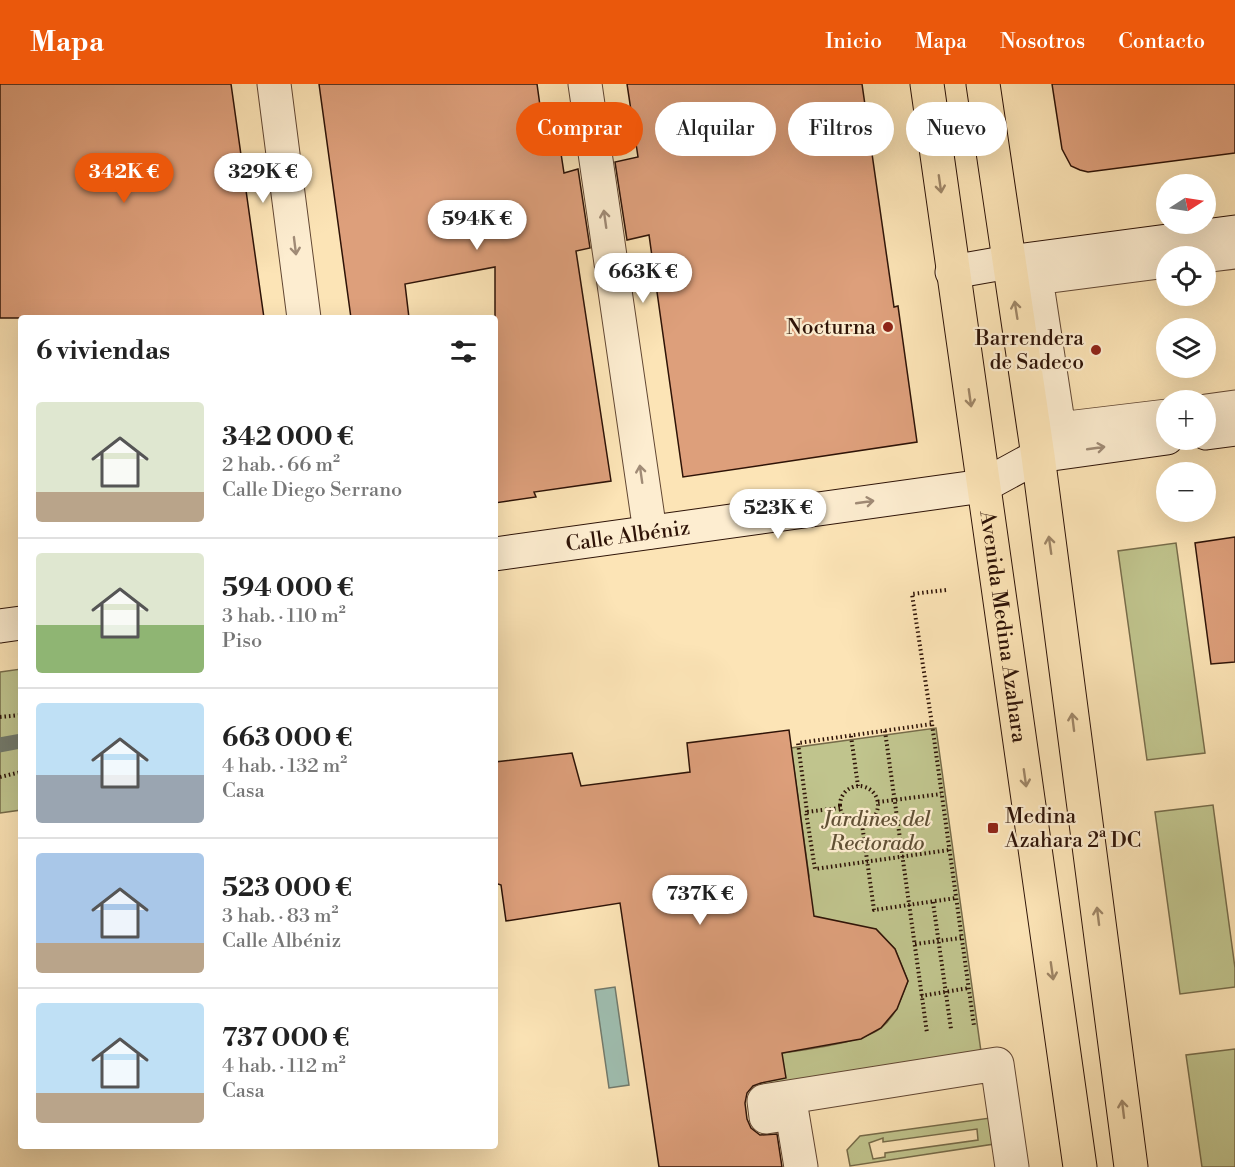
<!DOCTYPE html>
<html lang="es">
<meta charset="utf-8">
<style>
:root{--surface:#fff;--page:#f6f6f6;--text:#222;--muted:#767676;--line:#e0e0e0;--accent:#ea580c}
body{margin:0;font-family:"Libre Bodoni",serif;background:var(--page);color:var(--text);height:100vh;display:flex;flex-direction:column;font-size:22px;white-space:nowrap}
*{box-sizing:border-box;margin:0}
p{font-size:20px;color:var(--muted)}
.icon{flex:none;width:33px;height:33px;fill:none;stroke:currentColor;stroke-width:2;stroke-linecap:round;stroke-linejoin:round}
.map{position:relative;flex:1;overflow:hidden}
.panel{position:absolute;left:18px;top:231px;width:480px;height:834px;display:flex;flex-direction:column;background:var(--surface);border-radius:6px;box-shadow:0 6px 24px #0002}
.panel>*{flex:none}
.hud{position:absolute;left:516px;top:18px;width:570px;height:54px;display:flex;gap:12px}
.needle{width:39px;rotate:78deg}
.fabs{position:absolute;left:1156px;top:90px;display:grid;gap:12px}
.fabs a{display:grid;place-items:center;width:60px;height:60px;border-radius:50%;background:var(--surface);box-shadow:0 6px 24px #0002;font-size:30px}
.price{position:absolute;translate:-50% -51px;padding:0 14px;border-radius:21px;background:#fff;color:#222;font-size:20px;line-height:39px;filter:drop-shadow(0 2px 3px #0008)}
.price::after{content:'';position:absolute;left:50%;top:36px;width:18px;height:14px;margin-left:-9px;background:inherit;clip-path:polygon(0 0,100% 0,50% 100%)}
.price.current{background:var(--accent);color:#fff}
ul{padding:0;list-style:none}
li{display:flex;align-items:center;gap:18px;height:150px;padding:0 18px}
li+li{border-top:2px solid var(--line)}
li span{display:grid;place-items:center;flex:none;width:168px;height:120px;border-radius:6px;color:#555}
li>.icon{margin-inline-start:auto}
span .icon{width:72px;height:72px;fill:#fffc;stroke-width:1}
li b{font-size:26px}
h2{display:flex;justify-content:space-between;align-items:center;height:72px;padding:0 18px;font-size:26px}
.tag{padding:0 21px;border-radius:27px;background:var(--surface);box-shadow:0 6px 24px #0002;font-size:21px;line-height:54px}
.tag.current{background:var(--accent);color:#fff}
header{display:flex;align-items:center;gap:36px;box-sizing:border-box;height:84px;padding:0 30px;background:var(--accent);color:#fff}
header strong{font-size:28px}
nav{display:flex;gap:33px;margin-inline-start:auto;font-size:21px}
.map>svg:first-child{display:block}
.green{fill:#c0c48d;stroke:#776c4a;stroke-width:1.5;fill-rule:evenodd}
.water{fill:#9fbeb0;stroke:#727a6c;stroke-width:1.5}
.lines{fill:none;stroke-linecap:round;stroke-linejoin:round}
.stream{stroke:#727a6c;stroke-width:15}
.building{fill:#dd9f7b;stroke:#2e1307;stroke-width:1.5}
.street-casing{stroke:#624733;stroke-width:35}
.secondary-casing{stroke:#2e1307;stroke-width:35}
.primary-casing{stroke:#2e1307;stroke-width:35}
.path{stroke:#2e1307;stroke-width:4;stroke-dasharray:1.5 3;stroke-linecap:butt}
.street{stroke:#fdedd0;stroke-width:33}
.secondary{stroke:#fdedd0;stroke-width:33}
.primary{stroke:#fce4b6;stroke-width:33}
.oneway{stroke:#9f8667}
.oneway2{stroke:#a08b76}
.poi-dot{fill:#8f2418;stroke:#fdedd0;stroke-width:2}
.labels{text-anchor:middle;stroke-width:4.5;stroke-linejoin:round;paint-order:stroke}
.poi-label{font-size:21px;fill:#2e1307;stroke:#fdedd0;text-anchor:end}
.street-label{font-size:21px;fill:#2e1307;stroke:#fdedd0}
.park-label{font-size:21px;font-style:italic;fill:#615136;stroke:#fdedd0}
</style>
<header>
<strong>Mapa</strong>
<nav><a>Inicio</a><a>Mapa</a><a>Nosotros</a><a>Contacto</a></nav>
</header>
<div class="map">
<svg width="1235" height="1083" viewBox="0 0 1235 1083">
<rect width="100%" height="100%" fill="#fce4b6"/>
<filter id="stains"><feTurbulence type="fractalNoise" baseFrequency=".00333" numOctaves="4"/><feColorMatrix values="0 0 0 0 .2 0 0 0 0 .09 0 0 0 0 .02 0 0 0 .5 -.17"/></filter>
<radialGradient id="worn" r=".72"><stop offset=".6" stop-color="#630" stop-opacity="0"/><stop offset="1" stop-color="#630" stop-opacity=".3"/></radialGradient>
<!-- green -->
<path class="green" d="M 1176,459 L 1205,669 L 1147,676 L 1118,467 Z
M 21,585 L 21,726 L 0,729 L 0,588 Z
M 936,644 L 983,982 L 764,1017 L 756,973 C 785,968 860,961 881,944 C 896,932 901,914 908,897 L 895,865 L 876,845 L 794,845 L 809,792 L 791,664 Z
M 1213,721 L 1235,884 L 1235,903 L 1180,910 L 1155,728 Z
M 1235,965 L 1235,1083 L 1202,1083 L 1186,971 Z
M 990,1034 L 994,1060 L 850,1082 L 847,1066 L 860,1052 ZM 977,1045 L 978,1056 L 885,1069 L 885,1073 L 873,1075 L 869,1059 L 883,1054 L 883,1058 Z"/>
<!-- water -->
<path class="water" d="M 615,903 L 629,1001 L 609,1004 L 595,906 Z"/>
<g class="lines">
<!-- stream -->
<path class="stream" d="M 0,661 L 21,657"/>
</g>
<!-- building -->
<path class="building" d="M 0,0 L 231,0 L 264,234 L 0,234 Z
M 319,0 L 537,0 L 546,65 L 560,63 L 564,89 L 578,85 L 590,164 L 576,167 L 611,397 L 534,408 L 536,413 L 495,419 L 495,183 L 405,200 L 409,234 L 351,234 Z
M 627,0 L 862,0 L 894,223 L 898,222 L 917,358 L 683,393 L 649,151 L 627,156 L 615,78 L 638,73 Z
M 1052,0 L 1235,0 L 1235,69 L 1088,88 L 1080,86 L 1071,82 L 1062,65 Z
M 1235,453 L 1235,578 L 1211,580 L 1195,459 Z
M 789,646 L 814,832 L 876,845 L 895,865 L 908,897 L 897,925 L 881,944 L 861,955 L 782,969 L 786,994 L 761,999 L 753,1002 L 747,1009 L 745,1019 L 747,1035 L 751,1044 L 760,1051 L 777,1050 L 782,1083 L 659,1083 L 620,819 L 506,837 L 501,801 L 495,799 L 495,678 L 572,669 L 581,702 L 690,688 L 687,659 Z"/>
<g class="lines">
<defs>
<path id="street" d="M 274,0 L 304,234
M 585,0 L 650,448
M 1202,172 L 1235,168
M 1167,177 L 1036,194 L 1059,345 L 1167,332
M 1206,327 L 1235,323
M 801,1083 L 792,1029 L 766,1033 L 764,1017 L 997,980 L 1012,1083"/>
<g id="secondary">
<path d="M 952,188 L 1009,178 L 1235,148"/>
<path d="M 1206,349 L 1235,345"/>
<path id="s1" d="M 495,470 L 983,402 L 1038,372 L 1167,354"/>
<path d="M 0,542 L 21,539"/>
</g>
<g id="primary">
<path id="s2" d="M 927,0 L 1080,1083"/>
<path d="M 983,0 L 1038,372 L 1131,1083"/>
</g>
</defs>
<!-- street casing -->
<use href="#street" class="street-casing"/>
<!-- secondary casing -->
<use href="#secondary" class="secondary-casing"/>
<!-- primary casing -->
<use href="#primary" class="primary-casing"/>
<!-- path -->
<path class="path" d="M 946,506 L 912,510 L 932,640 L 974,942
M 0,633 L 21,631
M 885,647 L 927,949
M 851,652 L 858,702
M 0,693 L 21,688
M840 721a19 19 0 1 1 38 0a19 19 0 1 1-38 0Z
M 878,718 L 941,710
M 840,724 L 806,728 L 815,785 L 949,766
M 807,728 L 798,659 L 932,640
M 862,740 L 874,826 L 956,814
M 933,818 L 951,945
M 915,860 L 961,854
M 921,912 L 969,904"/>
<!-- street -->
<use href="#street" class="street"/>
<!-- secondary -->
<use href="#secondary" class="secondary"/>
<!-- primary -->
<use href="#primary" class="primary"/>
</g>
<!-- one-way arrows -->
<defs><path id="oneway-shaft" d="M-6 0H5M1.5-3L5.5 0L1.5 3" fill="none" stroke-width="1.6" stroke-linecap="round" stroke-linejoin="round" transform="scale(1.5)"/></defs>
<g class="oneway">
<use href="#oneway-shaft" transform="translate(940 100) rotate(82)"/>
<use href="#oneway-shaft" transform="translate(1016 226) rotate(-99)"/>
<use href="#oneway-shaft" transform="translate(970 314) rotate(82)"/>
<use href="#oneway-shaft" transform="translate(1050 461) rotate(-98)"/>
<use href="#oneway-shaft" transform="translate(1073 638) rotate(-97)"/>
<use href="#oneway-shaft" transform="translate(1025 694) rotate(82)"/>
<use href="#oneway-shaft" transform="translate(1098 832) rotate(-97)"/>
<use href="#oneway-shaft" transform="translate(1052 887) rotate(82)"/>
<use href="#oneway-shaft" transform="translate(1123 1025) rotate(-97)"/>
</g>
<g class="oneway2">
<use href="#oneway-shaft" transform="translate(605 135) rotate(-98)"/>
<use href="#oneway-shaft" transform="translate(295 162) rotate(83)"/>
<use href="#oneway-shaft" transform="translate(1096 364) rotate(-8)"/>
<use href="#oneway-shaft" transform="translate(641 390) rotate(-98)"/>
<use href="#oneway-shaft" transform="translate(865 418) rotate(-8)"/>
</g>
<!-- markers -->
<g class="poi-dot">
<circle cx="888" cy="243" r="6"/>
<circle cx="1096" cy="266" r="6"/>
<rect x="987" y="738" width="12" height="12" rx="3"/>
</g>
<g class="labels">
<!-- poi labels -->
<g class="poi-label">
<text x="876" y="250">Nocturna</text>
<text x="1084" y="261">Barrendera<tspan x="1084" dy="24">de Sadeco</tspan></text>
<text x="1005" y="739" text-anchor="start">Medina<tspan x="1005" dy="24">Azahara 2ª DC</tspan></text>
</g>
<!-- street labels -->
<g class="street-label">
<text dy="7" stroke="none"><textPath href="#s1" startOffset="134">Calle Albéniz</textPath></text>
<text dy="7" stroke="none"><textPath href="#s2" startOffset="548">Avenida Medina Azahara</textPath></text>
</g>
<!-- park labels -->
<g class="park-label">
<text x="877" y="742">Jardines del<tspan x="877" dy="24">Rectorado</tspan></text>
</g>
</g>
<rect width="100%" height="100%" filter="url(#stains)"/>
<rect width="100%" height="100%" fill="url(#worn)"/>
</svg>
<div class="fabs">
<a><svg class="needle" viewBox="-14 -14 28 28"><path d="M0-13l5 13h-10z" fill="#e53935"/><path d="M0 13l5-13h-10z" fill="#767676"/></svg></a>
<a><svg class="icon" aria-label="locate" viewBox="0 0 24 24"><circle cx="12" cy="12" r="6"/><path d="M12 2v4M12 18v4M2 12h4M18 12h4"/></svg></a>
<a><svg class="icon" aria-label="layers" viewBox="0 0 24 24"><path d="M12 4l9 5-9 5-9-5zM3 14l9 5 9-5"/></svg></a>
<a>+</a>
<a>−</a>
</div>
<b class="price current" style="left:124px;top:120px">342K €</b>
<b class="price" style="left:263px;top:120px">329K €</b>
<b class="price" style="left:477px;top:167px">594K €</b>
<b class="price" style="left:643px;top:220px">663K €</b>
<b class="price" style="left:778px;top:456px">523K €</b>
<b class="price" style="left:700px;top:842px">737K €</b>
<div class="hud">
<a class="tag current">Comprar</a>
<a class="tag">Alquilar</a>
<a class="tag">Filtros</a>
<a class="tag">Nuevo</a>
</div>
<section class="panel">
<h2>6 viviendas<svg class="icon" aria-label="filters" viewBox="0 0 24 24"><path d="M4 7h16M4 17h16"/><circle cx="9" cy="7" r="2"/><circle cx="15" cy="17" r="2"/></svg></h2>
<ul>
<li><span style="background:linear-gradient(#dfe7d0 75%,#b9a48a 0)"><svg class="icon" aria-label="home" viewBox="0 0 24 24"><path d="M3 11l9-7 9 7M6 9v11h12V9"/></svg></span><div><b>342 000 €</b><p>2 hab. · 66 m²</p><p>Calle Diego Serrano</p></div></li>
<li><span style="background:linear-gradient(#dfe7d0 60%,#8fb573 0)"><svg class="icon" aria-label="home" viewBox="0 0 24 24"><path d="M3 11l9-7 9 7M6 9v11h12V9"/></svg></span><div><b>594 000 €</b><p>3 hab. · 110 m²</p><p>Piso</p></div></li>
<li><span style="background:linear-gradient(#bfe0f5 60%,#9aa5b1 0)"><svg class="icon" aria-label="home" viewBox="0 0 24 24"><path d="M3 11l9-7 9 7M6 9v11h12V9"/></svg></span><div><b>663 000 €</b><p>4 hab. · 132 m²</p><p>Casa</p></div></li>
<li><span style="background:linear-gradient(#a9c7e8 75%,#b9a48a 0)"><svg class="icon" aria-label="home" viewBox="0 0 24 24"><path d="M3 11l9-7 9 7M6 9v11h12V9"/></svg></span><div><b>523 000 €</b><p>3 hab. · 83 m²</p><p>Calle Albéniz</p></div></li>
<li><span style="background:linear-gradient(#bfe0f5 75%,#b9a48a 0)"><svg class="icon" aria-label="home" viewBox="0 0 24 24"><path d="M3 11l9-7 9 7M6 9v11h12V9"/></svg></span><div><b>737 000 €</b><p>4 hab. · 112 m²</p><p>Casa</p></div></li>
</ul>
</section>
</div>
